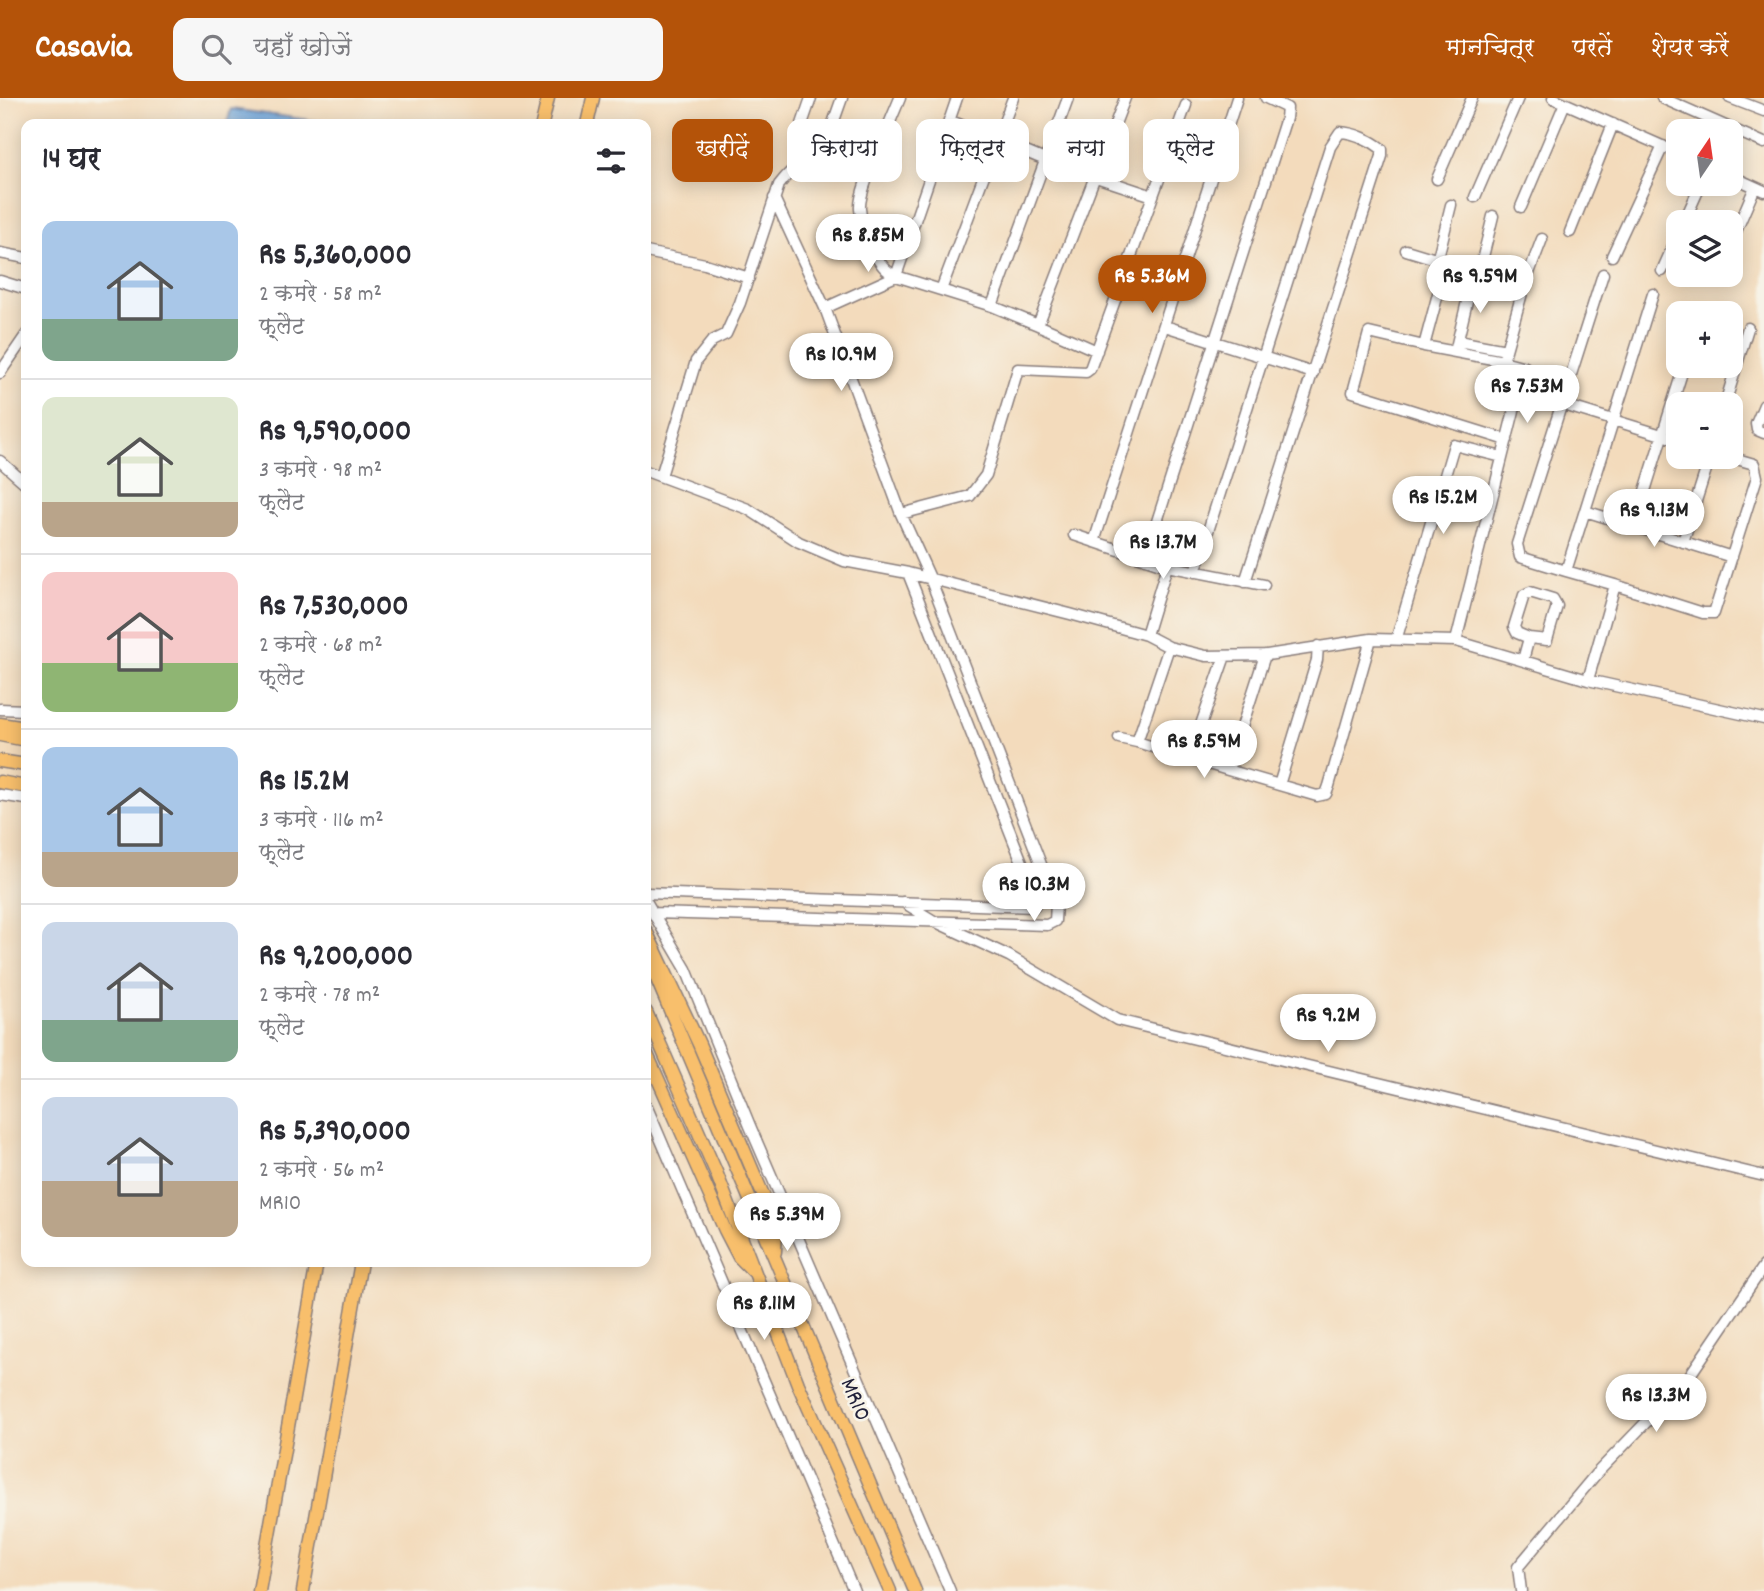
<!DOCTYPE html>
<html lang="hi">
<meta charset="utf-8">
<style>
:root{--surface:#fff;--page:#f7f7f7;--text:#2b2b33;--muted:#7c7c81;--line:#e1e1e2;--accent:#b45309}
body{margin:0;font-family:Dekko,"Playpen Sans Deva",sans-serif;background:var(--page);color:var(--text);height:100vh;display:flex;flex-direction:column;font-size:26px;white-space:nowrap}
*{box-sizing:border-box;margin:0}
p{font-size:23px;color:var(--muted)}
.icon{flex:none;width:38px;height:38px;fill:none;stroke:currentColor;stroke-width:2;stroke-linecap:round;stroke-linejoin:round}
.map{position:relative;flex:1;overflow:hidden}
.side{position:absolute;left:21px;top:21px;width:630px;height:1148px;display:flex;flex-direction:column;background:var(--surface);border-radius:14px;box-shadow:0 4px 18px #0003}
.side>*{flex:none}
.hud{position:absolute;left:672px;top:21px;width:665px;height:63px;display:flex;gap:14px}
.needle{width:46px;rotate:13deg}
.buttons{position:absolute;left:1666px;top:21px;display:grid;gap:14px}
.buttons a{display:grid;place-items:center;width:77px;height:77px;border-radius:14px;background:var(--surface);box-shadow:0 4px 18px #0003;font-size:35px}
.price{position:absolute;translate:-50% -60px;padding:0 16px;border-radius:24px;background:#fff;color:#222;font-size:23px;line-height:46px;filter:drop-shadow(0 2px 4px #0008)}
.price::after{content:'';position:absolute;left:50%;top:42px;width:21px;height:16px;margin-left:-10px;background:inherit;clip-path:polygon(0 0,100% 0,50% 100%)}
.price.active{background:var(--accent);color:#fff}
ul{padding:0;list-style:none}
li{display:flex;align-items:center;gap:21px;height:175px;padding:0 21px}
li+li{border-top:2px solid var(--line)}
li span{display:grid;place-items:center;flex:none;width:196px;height:140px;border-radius:14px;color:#555}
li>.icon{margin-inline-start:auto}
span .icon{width:84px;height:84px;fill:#fffc;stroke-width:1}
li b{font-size:30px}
h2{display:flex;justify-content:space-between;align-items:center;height:84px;padding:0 21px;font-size:30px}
.chip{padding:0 24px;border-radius:14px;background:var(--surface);box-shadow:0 4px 18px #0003;font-size:24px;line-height:63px}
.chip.active{background:var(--accent);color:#fff}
header{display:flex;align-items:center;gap:42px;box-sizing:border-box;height:98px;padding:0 35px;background:var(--accent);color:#fff}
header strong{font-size:33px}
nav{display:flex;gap:38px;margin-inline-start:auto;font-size:24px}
.search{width:490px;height:63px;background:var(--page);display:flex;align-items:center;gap:18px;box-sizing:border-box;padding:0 24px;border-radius:14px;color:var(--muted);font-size:26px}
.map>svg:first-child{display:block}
.water{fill:#6ea5dc;stroke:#48648c;stroke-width:2}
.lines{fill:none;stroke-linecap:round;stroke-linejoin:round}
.minor-casing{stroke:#8a7e7c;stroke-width:13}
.major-casing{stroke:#8a7e7c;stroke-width:15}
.minor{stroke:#fff;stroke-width:10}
.major{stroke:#f8bf6c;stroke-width:12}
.labels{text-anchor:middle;stroke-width:5;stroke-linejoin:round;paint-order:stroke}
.street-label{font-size:24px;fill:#22223b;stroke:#f7f3e8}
</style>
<header>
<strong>Casavia</strong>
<div class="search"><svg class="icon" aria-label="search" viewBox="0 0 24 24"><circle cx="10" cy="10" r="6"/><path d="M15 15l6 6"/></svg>यहाँ खोजें</div>
<nav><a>मानचित्र</a><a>परतें</a><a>शेयर करें</a></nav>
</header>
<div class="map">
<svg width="1764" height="1493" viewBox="0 0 1764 1493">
<rect width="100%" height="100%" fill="#f7f3e8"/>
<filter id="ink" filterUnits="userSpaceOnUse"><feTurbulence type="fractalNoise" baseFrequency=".0143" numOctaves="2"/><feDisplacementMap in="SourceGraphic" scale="14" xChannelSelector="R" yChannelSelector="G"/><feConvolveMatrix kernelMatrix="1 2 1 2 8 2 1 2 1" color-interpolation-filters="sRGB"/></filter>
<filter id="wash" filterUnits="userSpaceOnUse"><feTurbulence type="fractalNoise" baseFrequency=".00686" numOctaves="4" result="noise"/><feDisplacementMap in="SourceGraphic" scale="28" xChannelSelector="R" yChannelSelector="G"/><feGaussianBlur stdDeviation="1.57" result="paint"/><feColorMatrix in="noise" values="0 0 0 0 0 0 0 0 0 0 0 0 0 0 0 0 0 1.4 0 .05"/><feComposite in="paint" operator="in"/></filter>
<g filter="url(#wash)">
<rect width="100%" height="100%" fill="#f3dbbc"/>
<!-- water -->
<path class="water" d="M 231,11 L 336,26 L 227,26 Z"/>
</g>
<g filter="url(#ink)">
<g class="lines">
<defs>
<path id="minor" d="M 957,0 L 896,178 L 992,208 L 1038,227 L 1125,0
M 1553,0 L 1678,55
M 1662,0 L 1764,45
M 1730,0 L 1764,13
M 949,22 L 1045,62 L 1153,98
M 800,32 L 811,0
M 821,59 L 842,0
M 869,74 C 866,85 859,99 860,111 C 862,132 876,170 896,178
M 1731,78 L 1764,93
M 1437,81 L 1472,0
M 1475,99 L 1518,0
M 1521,109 L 1565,5
M 1684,124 L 1701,86
M 1570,134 L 1613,26
M 1731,145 L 1755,89
M 1406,152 L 1524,188 L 1503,263 L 1525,269 L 1456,543
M 646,154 L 705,166 L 749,180
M 0,155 L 26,160
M 1612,158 L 1663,48
M 1437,163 L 1451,107
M 1446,166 L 1424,248 L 1503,263
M 1662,173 L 1678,137
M 1479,175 L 1493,118
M 1715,180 L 1717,177
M 0,183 L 26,191
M 1524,188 L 1542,141
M 941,192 L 1013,0
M 992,208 L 1068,0
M 825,210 L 896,178
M 1038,227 L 1097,253
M 1165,228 L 1313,275
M 1458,243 L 1506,252
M 1424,248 L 1369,235 L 1353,294 L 1507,342
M 1455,254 L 1474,174
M 0,275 L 26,237
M 1725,306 L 1748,230
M 1564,307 L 1678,342
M 1764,307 L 1756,326 L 1757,332 L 1764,335
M 0,363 L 26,386
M 646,373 L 748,411 L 799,444 L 844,463 L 908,475 L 1070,516 L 1146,537 L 1169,549 L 1206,558 L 1267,557 L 1371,541 L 1456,543 L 1588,582 L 1764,621
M 661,378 L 696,263 L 712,243 L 726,236 L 740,205 L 779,87 C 811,44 829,67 869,74 L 900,0
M 1585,413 L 1732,459
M 901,416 L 970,398 L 986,377 L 1018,271 L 1086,274 L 1090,271 L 1186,7
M 1634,428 L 1684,268
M 1074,437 L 1167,468 L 1264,487
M 1094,444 L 1237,0
M 1683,444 L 1710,359
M 1145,461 L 1286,20 L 1287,10 L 1266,0
M 1566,473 L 1520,459 L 1517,446 L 1603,176
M 1195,474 L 1330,49 L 1340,34 C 1355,35 1371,42 1382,51 L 1382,58 L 1245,484
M 1615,487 L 1703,515 L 1714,515 L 1757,379 L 1754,366 L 1730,359
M 1146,537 L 1167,468
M 1397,539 L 1454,347 L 1502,359
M 1169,549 L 1137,644 L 1228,672
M 1265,557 L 1228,672 L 1317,698 L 1326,696 L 1329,688 L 1371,541
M 1523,562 L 1529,540 L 1517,535 L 1514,529 L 1524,497 L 1530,494 L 1553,501 L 1557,508 L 1547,542 L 1529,540
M 1588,582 L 1615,487 L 1566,473 L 1653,196
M 0,611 L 26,612
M 1119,640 L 1137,644
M 1189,661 L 1225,558
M 1279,687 L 1317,562 L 1318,548
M 0,697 L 26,701
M 646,795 L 1034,809 L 1035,797 L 908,475
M 646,803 L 686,871 L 750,1028 L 950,1493
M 903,804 L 934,823 L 1009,858 L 1117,922 L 1764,1078
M 654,815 L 1047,827 L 1055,823 L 1056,805 L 930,480 L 901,416 L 825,210 L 774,100
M 646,1007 L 854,1493
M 1521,1493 L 1518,1469 L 1596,1376 L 1686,1283 L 1764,1168"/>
<path id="major" d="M 542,26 L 548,0
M 587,26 L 593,0
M 0,626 L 26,630
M 0,637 L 26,642
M 0,663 L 26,667
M 0,684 L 26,689
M 646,833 L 699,946 L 769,1111 L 776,1131 L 775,1154
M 646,855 L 915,1493
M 646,914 L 716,1074 L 798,1286 L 890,1493
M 646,954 L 725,1132 L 739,1159 L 753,1173
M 259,1493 L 317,1164
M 303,1493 L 361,1164"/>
</defs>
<!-- minor casing -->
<use href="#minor" class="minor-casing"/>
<!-- major casing -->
<use href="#major" class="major-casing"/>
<!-- minor -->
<use href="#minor" class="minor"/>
<!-- major -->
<use href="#major" class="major"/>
</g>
</g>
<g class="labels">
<!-- street labels -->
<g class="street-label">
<text transform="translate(857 1301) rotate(67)" y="8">MR10</text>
</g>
</g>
</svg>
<div class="buttons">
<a><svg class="needle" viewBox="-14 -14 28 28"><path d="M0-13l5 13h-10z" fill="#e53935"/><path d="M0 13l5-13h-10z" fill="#7c7c81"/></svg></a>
<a><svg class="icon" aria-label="layers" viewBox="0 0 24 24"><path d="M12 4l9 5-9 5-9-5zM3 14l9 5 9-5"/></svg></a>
<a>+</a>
<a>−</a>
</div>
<b class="price" style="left:868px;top:176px">Rs 8.85M</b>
<b class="price active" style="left:1152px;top:217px">Rs 5.36M</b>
<b class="price" style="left:1480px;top:217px">Rs 9.59M</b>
<b class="price" style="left:841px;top:295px">Rs 10.9M</b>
<b class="price" style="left:1527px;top:327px">Rs 7.53M</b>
<b class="price" style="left:1443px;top:438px">Rs 15.2M</b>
<b class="price" style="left:1654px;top:451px">Rs 9.13M</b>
<b class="price" style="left:1163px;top:483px">Rs 13.7M</b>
<b class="price" style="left:1204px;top:682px">Rs 8.59M</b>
<b class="price" style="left:1034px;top:825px">Rs 10.3M</b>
<b class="price" style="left:1328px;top:956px">Rs 9.2M</b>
<b class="price" style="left:787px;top:1155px">Rs 5.39M</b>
<b class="price" style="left:764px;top:1244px">Rs 8.11M</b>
<b class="price" style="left:1656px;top:1336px">Rs 13.3M</b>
<div class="hud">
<a class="chip active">खरीदें</a>
<a class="chip">किराया</a>
<a class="chip">फ़िल्टर</a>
<a class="chip">नया</a>
<a class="chip">फ़्लैट</a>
</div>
<section class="side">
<h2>14 घर<svg class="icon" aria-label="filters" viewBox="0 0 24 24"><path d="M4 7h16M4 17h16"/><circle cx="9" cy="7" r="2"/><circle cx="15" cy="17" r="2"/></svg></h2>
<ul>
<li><span style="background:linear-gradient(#a9c7e8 70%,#7fa58c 0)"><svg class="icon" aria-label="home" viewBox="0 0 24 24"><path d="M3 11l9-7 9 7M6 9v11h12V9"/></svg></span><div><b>Rs 5,360,000</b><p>2 कमरे · 58 m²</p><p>फ़्लैट</p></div></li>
<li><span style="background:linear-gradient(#dfe7d0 75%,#b9a48a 0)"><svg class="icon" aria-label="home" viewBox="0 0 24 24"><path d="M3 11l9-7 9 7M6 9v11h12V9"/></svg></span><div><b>Rs 9,590,000</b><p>3 कमरे · 98 m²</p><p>फ़्लैट</p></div></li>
<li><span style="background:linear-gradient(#f6c9c9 65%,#8fb573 0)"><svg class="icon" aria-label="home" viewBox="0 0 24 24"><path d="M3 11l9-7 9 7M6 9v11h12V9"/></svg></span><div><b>Rs 7,530,000</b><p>2 कमरे · 68 m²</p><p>फ़्लैट</p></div></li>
<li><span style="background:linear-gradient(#a9c7e8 75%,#b9a48a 0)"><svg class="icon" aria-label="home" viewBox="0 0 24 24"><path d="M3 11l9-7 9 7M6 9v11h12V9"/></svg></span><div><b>Rs 15.2M</b><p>3 कमरे · 116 m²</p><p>फ़्लैट</p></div></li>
<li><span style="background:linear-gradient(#c9d6e8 70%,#7fa58c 0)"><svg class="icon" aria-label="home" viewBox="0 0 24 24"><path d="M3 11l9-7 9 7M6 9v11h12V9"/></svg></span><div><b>Rs 9,200,000</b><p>2 कमरे · 78 m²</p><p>फ़्लैट</p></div></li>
<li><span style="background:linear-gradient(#c9d6e8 60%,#b9a48a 0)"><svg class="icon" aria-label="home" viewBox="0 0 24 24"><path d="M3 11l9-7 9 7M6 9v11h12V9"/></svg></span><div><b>Rs 5,390,000</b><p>2 कमरे · 56 m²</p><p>MR10</p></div></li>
</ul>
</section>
</div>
